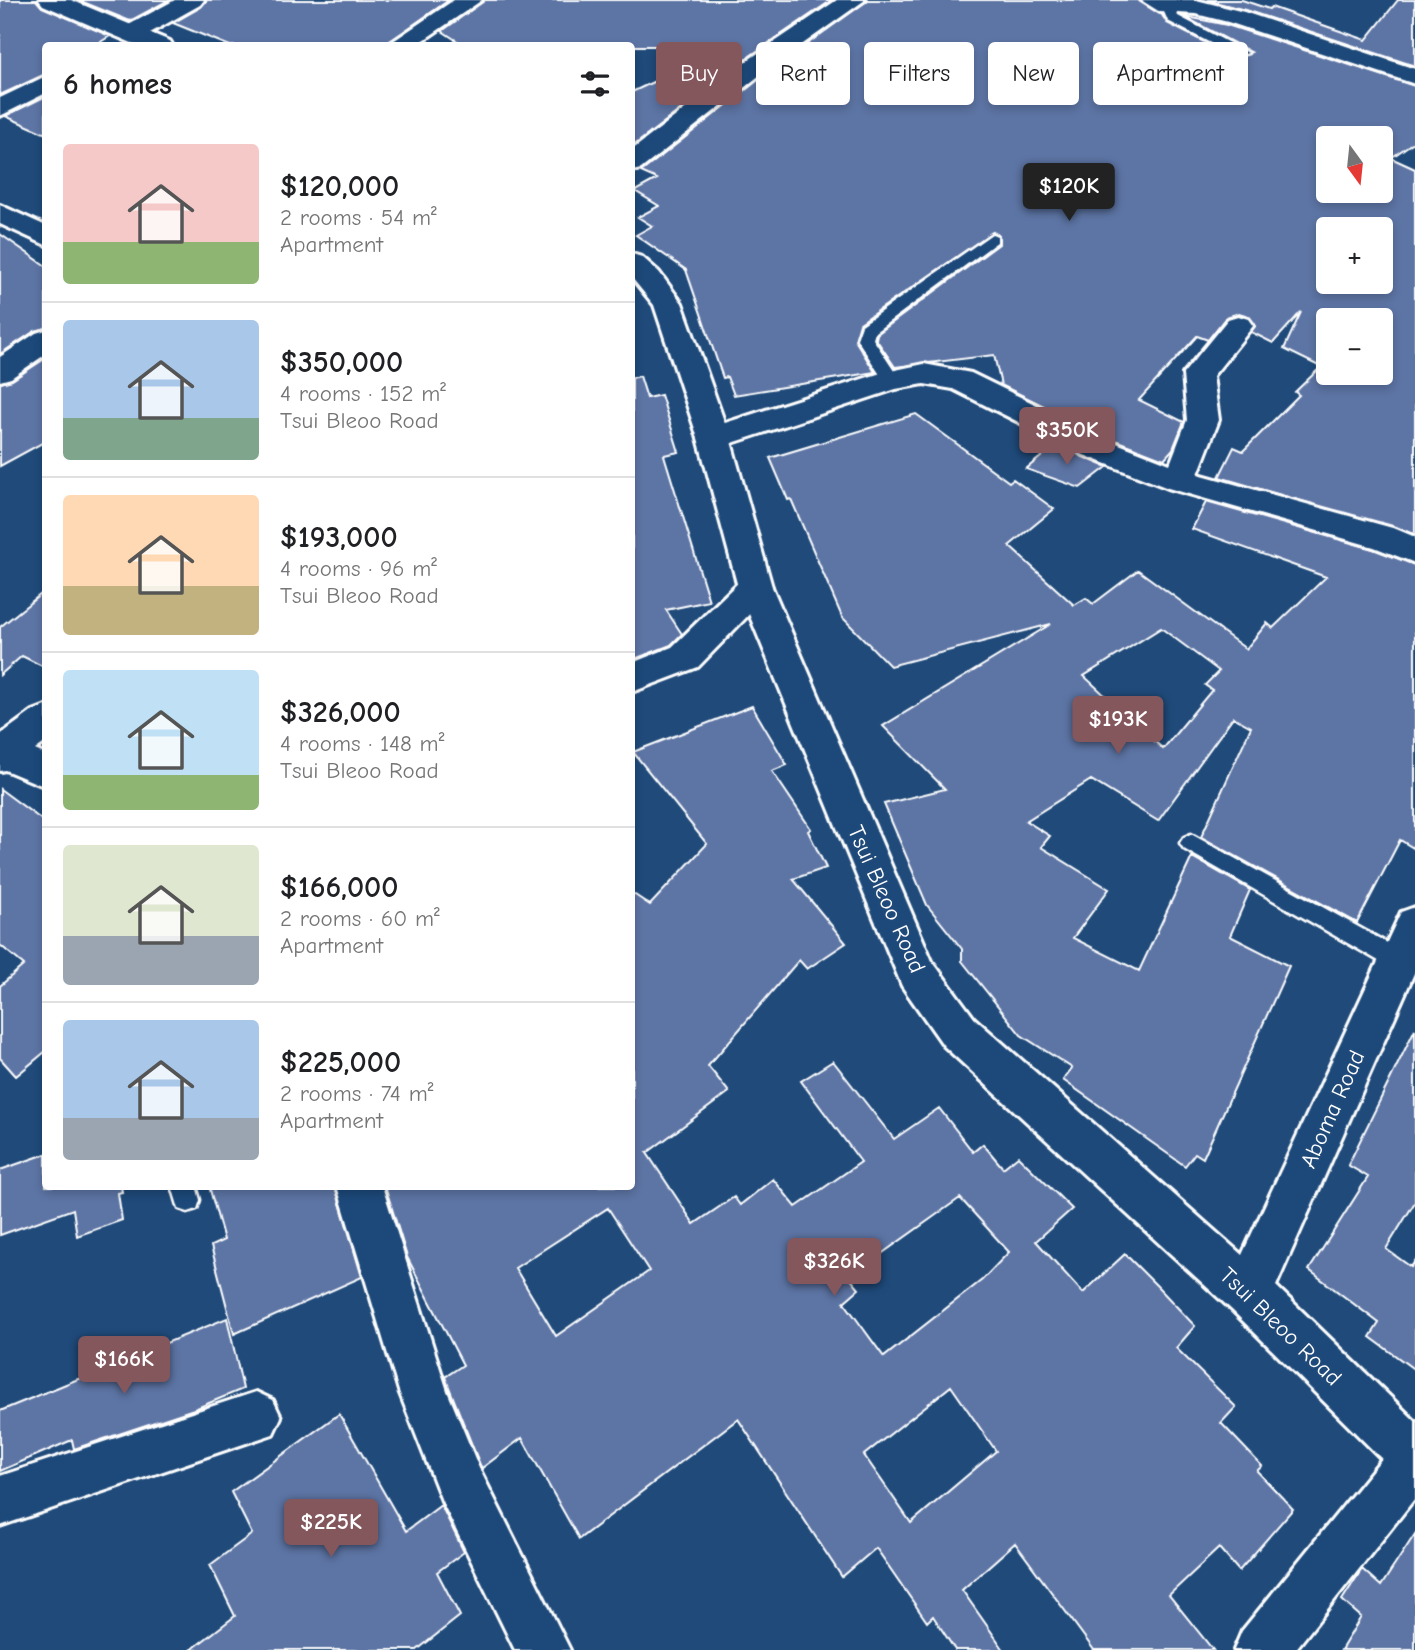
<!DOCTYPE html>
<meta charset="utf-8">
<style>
:root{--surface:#fff;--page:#f2f2f2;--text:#202124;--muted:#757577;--line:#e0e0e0;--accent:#84575d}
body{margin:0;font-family:"Comic Neue",sans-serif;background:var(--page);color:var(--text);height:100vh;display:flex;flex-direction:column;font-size:26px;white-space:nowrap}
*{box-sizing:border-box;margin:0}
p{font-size:23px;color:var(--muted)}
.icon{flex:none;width:38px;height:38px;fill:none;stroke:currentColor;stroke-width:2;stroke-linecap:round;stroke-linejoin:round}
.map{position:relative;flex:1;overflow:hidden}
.drawer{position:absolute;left:42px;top:42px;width:593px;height:1148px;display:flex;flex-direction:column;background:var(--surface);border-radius:7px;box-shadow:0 4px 10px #0003}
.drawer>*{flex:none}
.top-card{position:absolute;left:656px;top:42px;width:653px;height:63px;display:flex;gap:14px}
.needle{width:46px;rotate:165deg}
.controls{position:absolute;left:1316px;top:126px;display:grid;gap:14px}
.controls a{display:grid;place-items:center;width:77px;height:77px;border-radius:7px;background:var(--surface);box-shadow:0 4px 10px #0003;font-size:35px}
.price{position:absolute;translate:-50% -60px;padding:0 16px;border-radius:7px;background:var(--accent);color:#fff;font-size:23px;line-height:46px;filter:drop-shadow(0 2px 4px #0008)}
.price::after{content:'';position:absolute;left:50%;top:42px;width:21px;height:16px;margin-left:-10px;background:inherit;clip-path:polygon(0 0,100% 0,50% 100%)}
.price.current{background:#222;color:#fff}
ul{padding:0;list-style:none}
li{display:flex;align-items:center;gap:21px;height:175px;padding:0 21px}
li+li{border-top:2px solid var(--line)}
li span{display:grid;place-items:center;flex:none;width:196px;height:140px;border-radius:7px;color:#555}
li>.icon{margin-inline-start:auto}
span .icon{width:84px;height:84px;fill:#fffc;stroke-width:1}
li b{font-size:30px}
h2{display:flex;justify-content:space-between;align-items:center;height:84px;padding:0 21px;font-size:30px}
.tag{padding:0 24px;border-radius:7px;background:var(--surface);box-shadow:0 4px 10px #0003;font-size:24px;line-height:63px}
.tag.current{background:var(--accent);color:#fff}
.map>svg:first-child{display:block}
.building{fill:#5d74a5;stroke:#fff;stroke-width:2;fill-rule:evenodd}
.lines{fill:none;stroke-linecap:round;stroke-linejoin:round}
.lane-casing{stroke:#fff;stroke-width:5}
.street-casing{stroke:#fff;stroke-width:6}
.secondary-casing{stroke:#fff;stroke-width:6}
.lane{fill:#1f4a7a;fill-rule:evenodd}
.street{fill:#1f4a7a;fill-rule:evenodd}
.secondary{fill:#1f4a7a;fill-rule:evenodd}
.labels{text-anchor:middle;stroke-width:5;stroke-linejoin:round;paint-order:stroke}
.street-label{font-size:23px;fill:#fff;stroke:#1f4a7a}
</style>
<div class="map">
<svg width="1415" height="1650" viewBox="0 0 1415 1650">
<rect width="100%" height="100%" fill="#1f4a7a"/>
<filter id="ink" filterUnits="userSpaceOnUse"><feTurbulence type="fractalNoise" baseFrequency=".0143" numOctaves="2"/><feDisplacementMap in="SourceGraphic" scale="14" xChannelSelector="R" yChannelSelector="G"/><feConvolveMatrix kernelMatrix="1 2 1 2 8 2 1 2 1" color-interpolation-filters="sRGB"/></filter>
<g filter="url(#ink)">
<!-- building -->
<path class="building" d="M 0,0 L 36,0 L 42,7 L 110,36 L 94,46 L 46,46 L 46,74 L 0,95 Z
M 78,0 L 169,0 L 130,21 Z
M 207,0 L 449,0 L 383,46 L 230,46 L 173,23 L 201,7 Z
M 485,0 L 832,0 L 750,56 L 632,147 L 632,92 L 729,46 L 465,46 L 442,31 Z
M 868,0 L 1139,0 L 1162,15 L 1167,23 L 1235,58 L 1251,52 L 1183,16 L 1227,25 L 1415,86 L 1415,141 L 1391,158 L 1415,169 L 1415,534 L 1219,477 L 1234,447 L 1243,451 L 1299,395 L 1295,392 L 1321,367 L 1284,349 L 1301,312 L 1273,343 L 1251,332 L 1255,324 L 1249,316 L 1239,313 L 1226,317 L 1208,340 L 1197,336 L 1139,400 L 1184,422 L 1173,449 L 1164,459 L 1107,437 L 1001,385 L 994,355 L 895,367 L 876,339 L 877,334 L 999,244 L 999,235 L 993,232 L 860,323 L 855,340 L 875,372 L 734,395 L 727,377 L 723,378 L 686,270 L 636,235 L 652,226 L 638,217 L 659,206 L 635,191 L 657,179 L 641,172 L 771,70 ZM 1328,138 L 1381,138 L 1381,191 L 1328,191 ZM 1328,229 L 1381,229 L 1381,282 L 1328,282 ZM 1328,320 L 1381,320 L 1381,373 L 1328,373 Z
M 1207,0 L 1242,0 L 1269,9 L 1271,7 L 1366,40 L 1398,0 L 1415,0 L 1415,66 L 1245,10 Z
M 46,96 L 46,134 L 5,116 Z
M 0,234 L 46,266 L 46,328 L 35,331 L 0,354 Z
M 46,358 L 46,441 L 0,466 L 0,383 L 12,380 Z
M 640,376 L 647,398 L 661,395 L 679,452 L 664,455 L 709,601 L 666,610 L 682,634 L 671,645 L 632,660 L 632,378 Z
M 916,414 L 1009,482 L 1013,479 L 1054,509 L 1009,546 L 1074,605 L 1086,598 L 1093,604 L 1138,570 L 1246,649 L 1267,623 L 1273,628 L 1326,577 L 1192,529 L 1206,502 L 1373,549 L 1415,565 L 1415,849 L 1400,840 L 1357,923 L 1201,837 L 1251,727 L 1233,717 L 1158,821 L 1091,780 L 1026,821 L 1050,836 L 1041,847 L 1109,889 L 1073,938 L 1139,971 L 1192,857 L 1250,890 L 1230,936 L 1289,966 L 1203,1158 L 1195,1153 L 1185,1166 L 1063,1080 L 1072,1068 L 1021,1035 L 962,961 L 962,949 L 927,905 L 884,804 L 945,789 L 883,726 L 1051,624 L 890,666 L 842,617 L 791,499 L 788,500 L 770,458 ZM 1161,628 L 1219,671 L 1205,685 L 1212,690 L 1163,749 L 1084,676 Z
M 1057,444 L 1083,457 L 1107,467 L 1080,488 L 1026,469 Z
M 46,590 L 46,668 L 22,656 L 0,675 L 0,627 Z
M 752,706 L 787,765 L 772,771 L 811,829 L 808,831 L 826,868 L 793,879 L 846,943 L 807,969 L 799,960 L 708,1066 L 729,1092 L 647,1153 L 694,1224 L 734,1197 L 740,1205 L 773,1179 L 796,1207 L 861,1162 L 801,1081 L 833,1061 L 894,1139 L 939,1108 L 973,1152 L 983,1144 L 1003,1168 L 1018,1156 L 1072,1209 L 1036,1241 L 1083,1293 L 1125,1254 L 1157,1286 L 1195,1326 L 1176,1348 L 1236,1407 L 1221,1423 L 1262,1466 L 1257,1471 L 1293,1509 L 1239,1571 L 1219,1548 L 1169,1595 L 1213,1650 L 1094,1650 L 1015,1543 L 962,1590 L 1004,1650 L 955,1650 L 933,1616 L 927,1622 L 876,1548 L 842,1577 L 738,1419 L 579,1539 L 522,1438 L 482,1468 L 480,1465 L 445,1377 L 463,1365 L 407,1257 L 385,1186 L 632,1186 L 632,893 L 650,905 L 707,844 L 633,752 ZM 960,1198 L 1009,1252 L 982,1280 L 884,1357 L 844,1302 L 859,1289 L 849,1277 ZM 608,1208 L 649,1271 L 556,1336 L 515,1268 ZM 951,1386 L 996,1451 L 911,1523 L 864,1455 Z
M 0,789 L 46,823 L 46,1051 L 16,1076 L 0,1058 L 0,986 L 24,965 L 0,945 Z
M 1415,1029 L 1415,1202 L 1386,1249 L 1411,1267 L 1415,1261 L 1415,1370 L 1370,1337 L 1379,1323 L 1309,1270 L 1368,1177 L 1348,1165 Z
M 46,1154 L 46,1186 L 121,1186 L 122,1192 L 118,1193 L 122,1220 L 77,1236 L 73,1209 L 0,1235 L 0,1170 Z
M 209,1186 L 335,1186 L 362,1277 L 234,1334 L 211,1246 L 224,1240 Z
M 227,1318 L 243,1389 L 197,1408 L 74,1449 L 72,1440 L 0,1471 L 0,1411 Z
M 339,1414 L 406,1531 L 441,1505 L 464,1552 L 437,1572 L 460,1616 L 417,1650 L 191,1650 L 235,1616 L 210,1565 L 252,1534 L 231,1492 Z
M 1415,1534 L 1415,1650 L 1341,1650 L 1361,1617 L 1342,1600 L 1362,1569 L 1381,1586 Z"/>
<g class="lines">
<defs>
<path id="lane" d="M 1168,3 L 1173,4 L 1178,16 L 1248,53 L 1236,56 L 1168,21 L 1162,7 Z
M 992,234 L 997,236 L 997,242 L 875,332 L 873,339 L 900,380 L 892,386 L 886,384 L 857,339 L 862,325 Z
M 1191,834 L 1407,954 L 1410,961 L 1407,968 L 1399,971 L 1391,968 L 1184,849 L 1180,843 L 1184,837 Z
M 172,1186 L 196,1186 L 200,1200 L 197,1209 L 188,1212 L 179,1209 Z"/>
<path id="street" d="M 175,0 L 204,0 L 200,5 L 141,38 L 123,38 L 120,33 L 123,28 Z
M 454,0 L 482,0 L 415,46 L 386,46 Z
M 837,0 L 865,0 L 769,68 L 641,169 L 632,171 L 632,150 L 751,58 Z
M 1141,0 L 1196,0 L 1244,12 L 1415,69 L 1415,84 L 1228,22 L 1196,14 L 1160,12 Z
M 46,76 L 46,93 L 0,116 L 0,98 Z
M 0,205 L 46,226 L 46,245 L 0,224 Z
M 1238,316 L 1248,319 L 1253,326 L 1213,376 L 1219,420 L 1198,474 L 1396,529 L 1415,537 L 1415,563 L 1374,547 L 1168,488 L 1084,455 L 953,389 L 924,384 L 896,389 L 714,449 L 703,446 L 698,438 L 703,430 L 881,373 L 924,364 L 971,373 L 1106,439 L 1170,464 L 1187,420 L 1183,374 L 1228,319 Z
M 46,330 L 46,354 L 11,378 L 0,381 L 0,357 L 36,333 Z
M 755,574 L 767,578 L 772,587 L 767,596 L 698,667 L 632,692 L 632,663 L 672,647 L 743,578 Z
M 46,706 L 46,742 L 35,750 L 46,755 L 46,787 L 5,770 L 0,771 L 0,735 L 33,711 Z
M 337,1186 L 382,1186 L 447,1391 L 478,1466 L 570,1650 L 515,1650 L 442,1501 L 399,1391 Z
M 256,1392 L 273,1400 L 281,1417 L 273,1434 L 0,1526 L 0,1476 Z
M 1415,1433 L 1415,1498 L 1295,1650 L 1234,1650 L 1242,1631 L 1397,1440 Z"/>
<path id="secondary" d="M 39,0 L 71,0 L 170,41 L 173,46 L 139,46 L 43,5 Z
M 632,254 L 642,257 L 659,272 L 682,303 L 730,438 L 772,587 L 932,961 L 974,1018 L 1242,1255 L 1401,912 L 1415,907 L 1415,971 L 1276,1286 L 1415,1421 L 1415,1481 L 1397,1474 L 1232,1310 L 944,1046 L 902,986 L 738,587 L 698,438 L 654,305 L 632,278 Z"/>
</defs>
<!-- lane casing -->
<use href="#lane" class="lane-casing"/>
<!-- street casing -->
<use href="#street" class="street-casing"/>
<!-- secondary casing -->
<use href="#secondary" class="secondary-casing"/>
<!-- lane -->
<use href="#lane" class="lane"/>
<!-- street -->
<use href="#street" class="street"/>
<!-- secondary -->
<use href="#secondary" class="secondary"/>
</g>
</g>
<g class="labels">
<!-- street labels -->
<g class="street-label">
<text transform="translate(887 899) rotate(66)" y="8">Tsui Bleoo Road</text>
<text transform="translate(1332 1109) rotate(-66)" y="8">Aboma Road</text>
<text transform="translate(1281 1326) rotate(44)" y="8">Tsui Bleoo Road</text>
</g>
</g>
</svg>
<div class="controls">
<a><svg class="needle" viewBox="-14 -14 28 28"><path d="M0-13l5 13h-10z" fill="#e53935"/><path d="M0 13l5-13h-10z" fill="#757577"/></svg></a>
<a>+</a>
<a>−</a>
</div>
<b class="price current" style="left:1069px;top:223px">$120K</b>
<b class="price" style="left:1067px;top:467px">$350K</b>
<b class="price" style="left:1118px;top:756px">$193K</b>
<b class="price" style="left:834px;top:1298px">$326K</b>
<b class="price" style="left:124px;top:1396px">$166K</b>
<b class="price" style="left:331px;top:1559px">$225K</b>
<div class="top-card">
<a class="tag current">Buy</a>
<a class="tag">Rent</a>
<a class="tag">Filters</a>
<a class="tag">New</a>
<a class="tag">Apartment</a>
</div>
<section class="drawer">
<h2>6 homes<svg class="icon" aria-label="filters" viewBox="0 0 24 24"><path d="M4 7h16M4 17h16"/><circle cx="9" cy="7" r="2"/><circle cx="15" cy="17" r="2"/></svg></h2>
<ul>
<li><span style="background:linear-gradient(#f6c9c9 70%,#8fb573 0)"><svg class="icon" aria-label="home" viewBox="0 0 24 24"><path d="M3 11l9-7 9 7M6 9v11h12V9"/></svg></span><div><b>$120,000</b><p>2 rooms · 54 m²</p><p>Apartment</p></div></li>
<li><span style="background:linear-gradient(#a9c7e8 70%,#7fa58c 0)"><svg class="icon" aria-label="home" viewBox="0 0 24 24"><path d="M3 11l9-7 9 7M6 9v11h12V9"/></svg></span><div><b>$350,000</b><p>4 rooms · 152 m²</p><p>Tsui Bleoo Road</p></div></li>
<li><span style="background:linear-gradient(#ffd9b3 65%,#c2b280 0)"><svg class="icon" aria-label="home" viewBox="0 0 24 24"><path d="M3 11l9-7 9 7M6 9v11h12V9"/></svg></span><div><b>$193,000</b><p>4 rooms · 96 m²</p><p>Tsui Bleoo Road</p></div></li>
<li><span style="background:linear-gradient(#bfe0f5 75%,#8fb573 0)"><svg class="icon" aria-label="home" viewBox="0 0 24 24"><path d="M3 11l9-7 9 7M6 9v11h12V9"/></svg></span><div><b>$326,000</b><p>4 rooms · 148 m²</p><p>Tsui Bleoo Road</p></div></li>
<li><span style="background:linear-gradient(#dfe7d0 65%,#9aa5b1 0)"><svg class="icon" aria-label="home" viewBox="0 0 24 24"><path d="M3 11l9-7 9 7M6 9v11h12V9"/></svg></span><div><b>$166,000</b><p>2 rooms · 60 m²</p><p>Apartment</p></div></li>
<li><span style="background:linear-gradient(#a9c7e8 70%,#9aa5b1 0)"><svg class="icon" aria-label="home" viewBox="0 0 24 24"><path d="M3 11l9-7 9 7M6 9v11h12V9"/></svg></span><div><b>$225,000</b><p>2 rooms · 74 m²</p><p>Apartment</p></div></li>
</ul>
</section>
</div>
